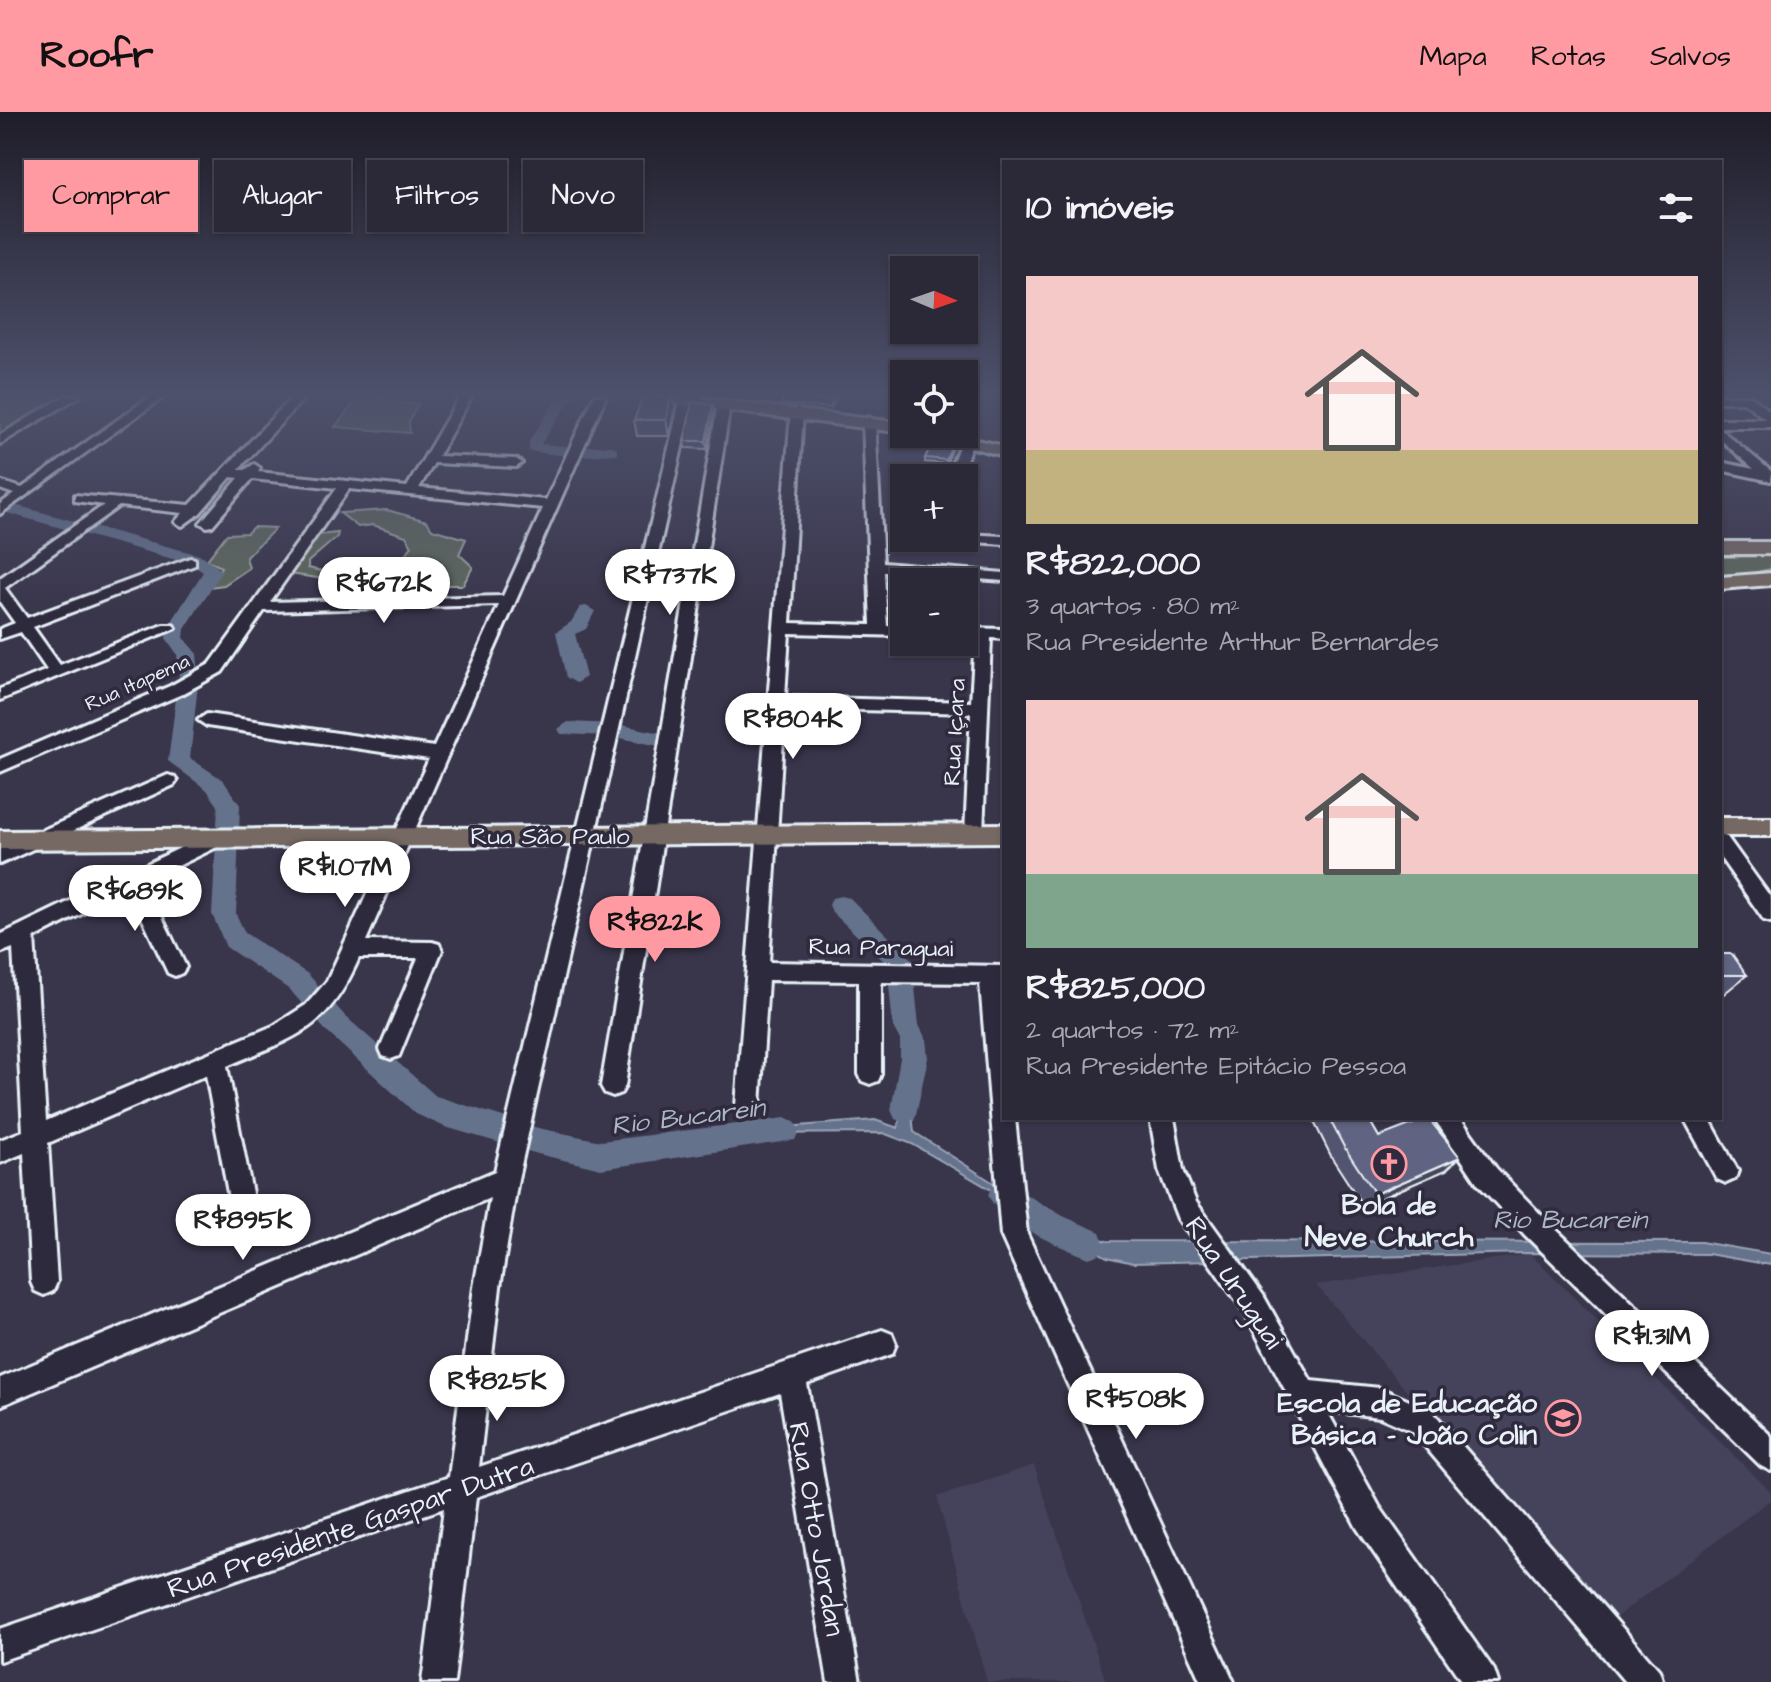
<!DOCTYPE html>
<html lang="pt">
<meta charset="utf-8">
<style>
:root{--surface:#2b2838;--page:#373443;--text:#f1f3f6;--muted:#a6a6ae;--line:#474453;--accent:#ff9aa2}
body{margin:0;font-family:"Architects Daughter",sans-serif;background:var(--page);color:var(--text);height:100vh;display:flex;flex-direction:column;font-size:30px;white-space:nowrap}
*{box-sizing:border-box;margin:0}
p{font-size:26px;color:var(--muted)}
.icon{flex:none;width:44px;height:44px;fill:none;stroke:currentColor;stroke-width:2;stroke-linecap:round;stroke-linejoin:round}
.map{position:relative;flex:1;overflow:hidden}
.panel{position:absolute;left:1002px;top:48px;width:720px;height:960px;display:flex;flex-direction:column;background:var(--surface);border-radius:0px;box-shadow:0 2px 6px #0004,0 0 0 2px var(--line)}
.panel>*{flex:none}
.hud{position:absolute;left:24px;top:48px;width:760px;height:72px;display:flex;gap:16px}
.needle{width:52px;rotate:92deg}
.tools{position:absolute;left:890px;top:144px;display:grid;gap:16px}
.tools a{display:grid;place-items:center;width:88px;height:88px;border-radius:0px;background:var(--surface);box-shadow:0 2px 6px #0004,0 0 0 2px var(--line);font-size:40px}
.price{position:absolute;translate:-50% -68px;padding:0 18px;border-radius:28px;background:#fff;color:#222;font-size:26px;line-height:52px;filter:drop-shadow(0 2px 4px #0008)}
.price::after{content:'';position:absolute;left:50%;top:48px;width:24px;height:18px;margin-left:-12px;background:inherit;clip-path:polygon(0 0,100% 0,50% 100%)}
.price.on{background:var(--accent);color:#111}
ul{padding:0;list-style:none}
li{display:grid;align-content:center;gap:16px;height:424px;padding:0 24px}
li span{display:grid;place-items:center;height:248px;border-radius:0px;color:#555}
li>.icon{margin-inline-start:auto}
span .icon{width:144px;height:144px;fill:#fffc;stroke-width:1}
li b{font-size:34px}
h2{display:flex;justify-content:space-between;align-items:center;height:96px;padding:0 24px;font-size:34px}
.tag{padding:0 28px;border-radius:0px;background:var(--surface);box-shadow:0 2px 6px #0004,0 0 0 2px var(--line);font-size:28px;line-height:72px}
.tag.on{background:var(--accent);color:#111}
header{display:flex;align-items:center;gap:48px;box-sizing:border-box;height:112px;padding:0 40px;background:var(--accent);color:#111}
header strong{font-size:38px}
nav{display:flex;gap:44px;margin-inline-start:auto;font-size:28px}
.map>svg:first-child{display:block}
.built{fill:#45435b}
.green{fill:#5e675b;stroke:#a3acaa;stroke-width:2}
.water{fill:#65728c;stroke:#99a5b7;stroke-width:2}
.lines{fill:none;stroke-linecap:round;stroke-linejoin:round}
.river{fill:#65728c;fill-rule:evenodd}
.minor-casing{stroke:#e8f1f8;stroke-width:6}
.major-casing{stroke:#e8f1f8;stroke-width:6}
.minor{fill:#2f2a3d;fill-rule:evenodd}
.major{fill:#766964;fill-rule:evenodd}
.wall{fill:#53556f;stroke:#e8f1f8;stroke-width:2}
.shaded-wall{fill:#44455a;stroke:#e8f1f8;stroke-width:2}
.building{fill:#616381;stroke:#e8f1f8;stroke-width:2}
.labels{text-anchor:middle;stroke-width:7;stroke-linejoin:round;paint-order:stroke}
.far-street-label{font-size:20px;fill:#e8f1f8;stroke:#2f2a3d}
.street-label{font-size:24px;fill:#e8f1f8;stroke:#2f2a3d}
.water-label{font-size:26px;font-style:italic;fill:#adb8c7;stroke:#2f2a3d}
.near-poi-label{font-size:28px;font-weight:bold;fill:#e8f1f8;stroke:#2f2a3d}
.near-street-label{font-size:28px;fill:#e8f1f8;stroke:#2f2a3d}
</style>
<header>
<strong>Roofr</strong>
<nav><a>Mapa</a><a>Rotas</a><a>Salvos</a></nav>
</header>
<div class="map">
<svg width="1771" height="1570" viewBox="0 0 1771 1570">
<rect width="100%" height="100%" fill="#39354b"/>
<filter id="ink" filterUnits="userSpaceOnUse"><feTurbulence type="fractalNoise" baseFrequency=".0125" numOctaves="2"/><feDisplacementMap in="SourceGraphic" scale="16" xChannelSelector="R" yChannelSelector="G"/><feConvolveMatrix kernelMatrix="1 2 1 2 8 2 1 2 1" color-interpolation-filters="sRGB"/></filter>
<g filter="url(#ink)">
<!-- built -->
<path class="built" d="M 1530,1142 L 1771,1380 L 1771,1387 L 1606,1513 L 1316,1173 Z
M 1034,1353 L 1106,1570 L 987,1570 L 937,1385 Z"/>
<!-- green -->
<path class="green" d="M 0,284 L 67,284 L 0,324 Z
M 384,284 L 390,284 L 386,289 L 418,292 L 409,310 L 410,321 L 335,315 L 354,291 L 377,289 Z
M 387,398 L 427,409 L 432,417 L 466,427 L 459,442 L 473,455 L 463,473 L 368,473 L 289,462 L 317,423 L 338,421 L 337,425 L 308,450 L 308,456 C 356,466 380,480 412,434 L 406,424 L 373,413 L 358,415 L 340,401 Z
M 253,415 L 276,416 L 246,445 L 249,456 L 224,473 L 209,475 L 221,455 L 207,448 L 227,422 L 247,421 Z
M 1771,444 L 1771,457 L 1720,468 L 1720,445 Z"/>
<!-- water -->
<path class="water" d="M 908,967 L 914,1020 L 1039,1100 L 1106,1129 L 1701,1130 L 1771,1142 L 1771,1153 L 1708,1142 L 1527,1141 L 1133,1151 L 1107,1145 L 912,1032 L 883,1021 L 753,1022 L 759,1017 L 875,1008 L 898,1016 Z"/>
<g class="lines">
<!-- river -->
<path class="river" d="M 559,284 L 573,284 L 541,332 L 566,334 L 574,339 L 566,344 L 529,339 L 529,329 Z
M 612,334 L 617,336 L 617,342 L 583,344 L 575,339 L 583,334 Z
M 0,389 L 203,444 L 222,459 L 185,517 L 184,526 L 197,542 L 199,563 L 190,646 L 223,668 L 240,693 L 236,802 L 245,821 L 308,862 L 345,904 L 436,984 L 538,1016 L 601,1029 L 785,1006 L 795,1010 L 799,1019 L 795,1028 L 601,1057 L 538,1042 L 445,1015 L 416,1002 L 327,920 L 290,878 L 226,835 L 212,802 L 218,694 L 207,678 L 168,649 L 179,563 L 177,542 L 166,526 L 167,517 L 203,460 L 191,452 L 0,399 Z
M 586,494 L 595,499 L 586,517 L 575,522 L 586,565 L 576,571 L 566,565 L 556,520 L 571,510 L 580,495 Z
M 568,610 L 617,612 L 666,622 L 669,627 L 659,634 L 610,624 L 561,622 L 558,617 Z
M 841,784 L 850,786 L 912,848 L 919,913 L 926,927 L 928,946 L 915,1007 L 905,1011 L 895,1007 L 891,998 L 900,946 L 900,928 L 893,915 L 887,852 L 832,800 L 829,793 L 832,786 Z
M 1003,1069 L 1063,1104 L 1100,1120 L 1104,1131 L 1100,1142 L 1089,1146 C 1061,1135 1000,1111 988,1083 L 992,1073 Z"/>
<defs>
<path id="minor" d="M 65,284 L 80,284 L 0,332 L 0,323 Z
M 151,284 L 165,284 L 0,402 L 0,392 L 14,382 L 0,377 L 0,369 L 22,376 Z
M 293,284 L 306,284 L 238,358 L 245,358 L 254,352 L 260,356 L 258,360 L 407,375 L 460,284 L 472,284 L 438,344 L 516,347 L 522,351 L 516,355 L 434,351 L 419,376 L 546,388 L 594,284 L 606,284 L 366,829 L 432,830 L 439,832 L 442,838 L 399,944 L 391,947 L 383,944 L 380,937 L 418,846 L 359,846 C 327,919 297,924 227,954 L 252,1081 L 249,1090 L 240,1093 L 231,1090 L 228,1081 L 206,963 L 48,1031 L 57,1170 L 53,1179 L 44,1183 L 35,1179 L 31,1170 L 24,1041 L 0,1051 L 0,1028 L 23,1019 L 13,836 L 0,841 L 0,823 L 211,721 L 218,719 L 228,726 L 225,731 L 145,770 L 186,855 L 182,861 L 175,864 L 168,861 L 129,778 L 34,826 L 46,1009 L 273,914 L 306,893 L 327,869 L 429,647 L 207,614 L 198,608 L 207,602 L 434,635 L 499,493 L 264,499 L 222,560 L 182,582 L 0,660 L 0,647 L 170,574 L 210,552 L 337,376 L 252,367 L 212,414 L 207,415 L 200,411 L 239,366 L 231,365 L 200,401 L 182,414 L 175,410 L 183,401 L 119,394 L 5,476 L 27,506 L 190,446 L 195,447 L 195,453 L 33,515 L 60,553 L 163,513 L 173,513 L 176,516 L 0,588 L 0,577 L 47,558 L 21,520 L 0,527 L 0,517 L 15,511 L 0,490 L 0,466 L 104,393 L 75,389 L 75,383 L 190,393 ZM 349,377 L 543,396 L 503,484 L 270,490 Z
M 689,284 L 702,284 L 691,295 L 518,1067 L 500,1175 L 479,1355 L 882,1218 L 892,1222 L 896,1232 L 892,1242 L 807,1272 L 860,1570 L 828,1570 L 780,1281 L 476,1385 L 454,1570 L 422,1570 L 444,1396 L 0,1549 L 0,1517 L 449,1365 L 474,1175 L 490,1086 L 0,1294 L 0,1266 L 495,1059 L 679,294 Z
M 1720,284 L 1751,284 L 1771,300 L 1771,315 L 1720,315 L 1720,307 L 1765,307 L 1744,290 L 1720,290 Z
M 724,288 L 730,292 L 625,974 L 621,981 L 613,984 L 605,981 L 601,974 L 718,292 Z
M 797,296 L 803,300 L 790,511 L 871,513 L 863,309 L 869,305 L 875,309 L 883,451 L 1004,461 L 1004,469 L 884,460 L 887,514 L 904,514 L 904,524 L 789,521 L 785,585 L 971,590 L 975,526 L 964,526 L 964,516 L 1004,517 L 1004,527 L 991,526 L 983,721 L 981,726 L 974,728 L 965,721 L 971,601 L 785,596 L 769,850 L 1004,854 L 1004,1006 L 1015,1006 L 1027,1122 L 1234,1570 L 1201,1570 L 1001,1123 L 980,871 L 881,870 L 881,962 L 878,969 L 870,972 L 862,969 L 859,962 L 859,869 L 768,868 L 760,994 L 756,1002 L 748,1005 L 740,1002 L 736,994 L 791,300 Z
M 1720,317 L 1771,359 L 1771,369 L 1720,358 L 1720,350 L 1754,357 L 1720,327 Z
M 962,328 L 972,331 L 960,366 L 946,366 Z
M 964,422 L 1004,424 L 1004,432 L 959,429 L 957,426 L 964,426 Z
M 168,663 L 174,665 L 177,669 L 174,673 L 0,752 L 0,737 Z
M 1720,723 L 1727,725 L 1771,786 L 1771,810 L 1764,808 L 1720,745 Z
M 1150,1006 L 1174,1006 L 1183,1058 L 1196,1090 L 1263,1183 L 1311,1269 L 1380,1276 L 1432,1299 L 1659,1558 L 1663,1570 L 1625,1570 L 1412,1319 L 1380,1305 L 1327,1299 L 1379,1394 L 1494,1558 L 1498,1570 L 1462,1570 L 1357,1416 L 1245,1201 L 1178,1107 L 1159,1058 Z
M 1434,1006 L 1460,1006 L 1496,1056 L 1543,1105 L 1771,1324 L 1771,1359 L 1761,1354 L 1525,1123 L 1478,1072 Z
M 1684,1006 L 1709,1006 L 1738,1059 L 1735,1067 L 1726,1071 L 1717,1067 Z"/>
<path id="major" d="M 642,284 L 687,284 L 904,311 L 904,321 L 649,289 Z
M 920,322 L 950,322 L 1004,334 L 1004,344 Z
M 1720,430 L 1771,430 L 1771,442 L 1720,442 Z
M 1771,461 L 1771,473 L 1720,477 L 1720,465 Z
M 1720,706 L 1771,706 L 1771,724 L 1720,724 Z
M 1004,712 L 1004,730 L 0,737 L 0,719 Z"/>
</defs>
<!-- minor casing -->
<use href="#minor" class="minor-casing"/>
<!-- major casing -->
<use href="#major" class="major-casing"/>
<!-- minor -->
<use href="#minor" class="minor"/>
<!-- major -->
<use href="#major" class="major"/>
</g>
<!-- wall -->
<path class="wall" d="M 782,284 L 837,284 L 831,296 L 782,292 Z
M 713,293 L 714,300 L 707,337 L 685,336 L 684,329 Z
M 675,295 L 669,324 L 637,324 L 634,308 Z
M 952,334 L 952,338 L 946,352 L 925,350 L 925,346 Z
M 1720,842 L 1747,863 L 1720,885 Z
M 1312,1006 L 1368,1006 L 1379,1025 L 1446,1058 L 1363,1094 L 1332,1046 Z"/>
<!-- shaded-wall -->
<path class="shaded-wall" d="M 671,284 L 673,284 L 675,295 L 669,324 L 666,308 Z
M 833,284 L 837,284 L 831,296 L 831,289 Z
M 713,293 L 714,300 L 707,337 L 706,329 Z
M 1460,1045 L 1446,1058 L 1363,1094 L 1375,1082 Z"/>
<!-- building -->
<path class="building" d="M 643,284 L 671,284 L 666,308 L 634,308 Z
M 782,284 L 833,284 L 831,289 Z
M 692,290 L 713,293 L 706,329 L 684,329 Z
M 933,329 L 952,334 L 946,348 L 925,346 Z
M 1720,842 L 1732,842 L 1747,863 L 1720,863 Z
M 1329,1006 L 1368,1006 L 1379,1025 L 1428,1006 L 1460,1045 L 1375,1082 L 1343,1033 Z"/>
</g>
<!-- sky -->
<linearGradient id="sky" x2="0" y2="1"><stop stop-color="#1f1d29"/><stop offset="0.56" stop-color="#4e516c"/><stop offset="1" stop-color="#4e516c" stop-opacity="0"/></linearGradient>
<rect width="1771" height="504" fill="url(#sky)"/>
<!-- icons -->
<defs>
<symbol id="church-ring" viewBox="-11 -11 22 22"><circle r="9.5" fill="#2f2a3d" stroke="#ff9aa2" stroke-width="1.5"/><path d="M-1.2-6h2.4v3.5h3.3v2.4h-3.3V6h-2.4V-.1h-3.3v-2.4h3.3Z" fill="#ff9aa2"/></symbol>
<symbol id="school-ring" viewBox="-11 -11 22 22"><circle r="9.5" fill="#2f2a3d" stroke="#ff9aa2" stroke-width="1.5"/><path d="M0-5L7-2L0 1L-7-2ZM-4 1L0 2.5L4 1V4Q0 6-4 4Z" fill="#ff9aa2"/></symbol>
</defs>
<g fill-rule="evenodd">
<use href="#church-ring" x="1369" y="1032" width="40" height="40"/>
<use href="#school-ring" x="1543" y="1286" width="40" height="40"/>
</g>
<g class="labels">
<!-- far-street labels -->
<g class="far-street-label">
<text transform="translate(137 570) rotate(-24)" y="7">Rua Itapema</text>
</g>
<!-- street labels -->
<g class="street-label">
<text transform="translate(954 620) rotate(-87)" y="8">Rua Içara</text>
<text x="550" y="732">Rua São Paulo</text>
<text transform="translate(881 835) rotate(1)" y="8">Rua Paraguai</text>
</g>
<!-- water labels -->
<g class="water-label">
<text transform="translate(688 1004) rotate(-7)" y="9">Rio Bucarein</text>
<text x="1570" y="1116">Rio Bucarein</text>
</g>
<!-- near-poi labels -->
<g class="near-poi-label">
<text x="1389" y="1102">Bola de<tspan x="1389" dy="32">Neve Church</tspan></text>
<text x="1537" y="1300" text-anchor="end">Escola de Educação<tspan x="1537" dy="32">Básica - João Colin</tspan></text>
</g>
<!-- near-street labels -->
<g class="near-street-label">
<text transform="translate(1235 1170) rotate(56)" y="10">Rua Uruguai</text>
<text transform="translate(350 1414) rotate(-19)" y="10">Rua Presidente Gaspar Dutra</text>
<text transform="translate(818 1417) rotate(80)" y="10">Rua Otto Jordan</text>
</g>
</g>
</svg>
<div class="tools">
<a><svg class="needle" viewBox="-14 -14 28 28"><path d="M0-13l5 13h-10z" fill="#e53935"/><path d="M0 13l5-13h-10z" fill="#a6a6ae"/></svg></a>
<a><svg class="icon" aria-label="locate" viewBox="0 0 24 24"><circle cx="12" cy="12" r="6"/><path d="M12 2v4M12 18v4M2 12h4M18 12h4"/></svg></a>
<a>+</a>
<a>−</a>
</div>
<b class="price" style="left:670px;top:505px">R$737K</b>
<b class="price" style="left:384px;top:513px">R$672K</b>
<b class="price" style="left:793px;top:649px">R$804K</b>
<b class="price" style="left:345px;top:797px">R$1.07M</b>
<b class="price" style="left:135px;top:821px">R$689K</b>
<b class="price on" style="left:655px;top:852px">R$822K</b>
<b class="price" style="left:243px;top:1150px">R$895K</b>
<b class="price" style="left:1652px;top:1266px">R$1.31M</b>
<b class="price" style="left:497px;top:1311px">R$825K</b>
<b class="price" style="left:1136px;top:1329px">R$508K</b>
<div class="hud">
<a class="tag on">Comprar</a>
<a class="tag">Alugar</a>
<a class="tag">Filtros</a>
<a class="tag">Novo</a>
</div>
<section class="panel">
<h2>10 imóveis<svg class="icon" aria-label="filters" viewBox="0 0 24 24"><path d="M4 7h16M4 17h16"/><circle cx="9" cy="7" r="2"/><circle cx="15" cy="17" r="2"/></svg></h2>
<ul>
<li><span style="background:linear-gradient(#f6c9c9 70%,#c2b280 0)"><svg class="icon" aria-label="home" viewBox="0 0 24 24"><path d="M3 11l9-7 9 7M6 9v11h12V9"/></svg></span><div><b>R$822,000</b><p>3 quartos · 80 m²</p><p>Rua Presidente Arthur Bernardes</p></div></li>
<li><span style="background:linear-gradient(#f6c9c9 70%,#7fa58c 0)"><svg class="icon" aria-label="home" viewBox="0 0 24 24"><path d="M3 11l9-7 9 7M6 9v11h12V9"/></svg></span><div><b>R$825,000</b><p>2 quartos · 72 m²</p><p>Rua Presidente Epitácio Pessoa</p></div></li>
</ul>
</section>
</div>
